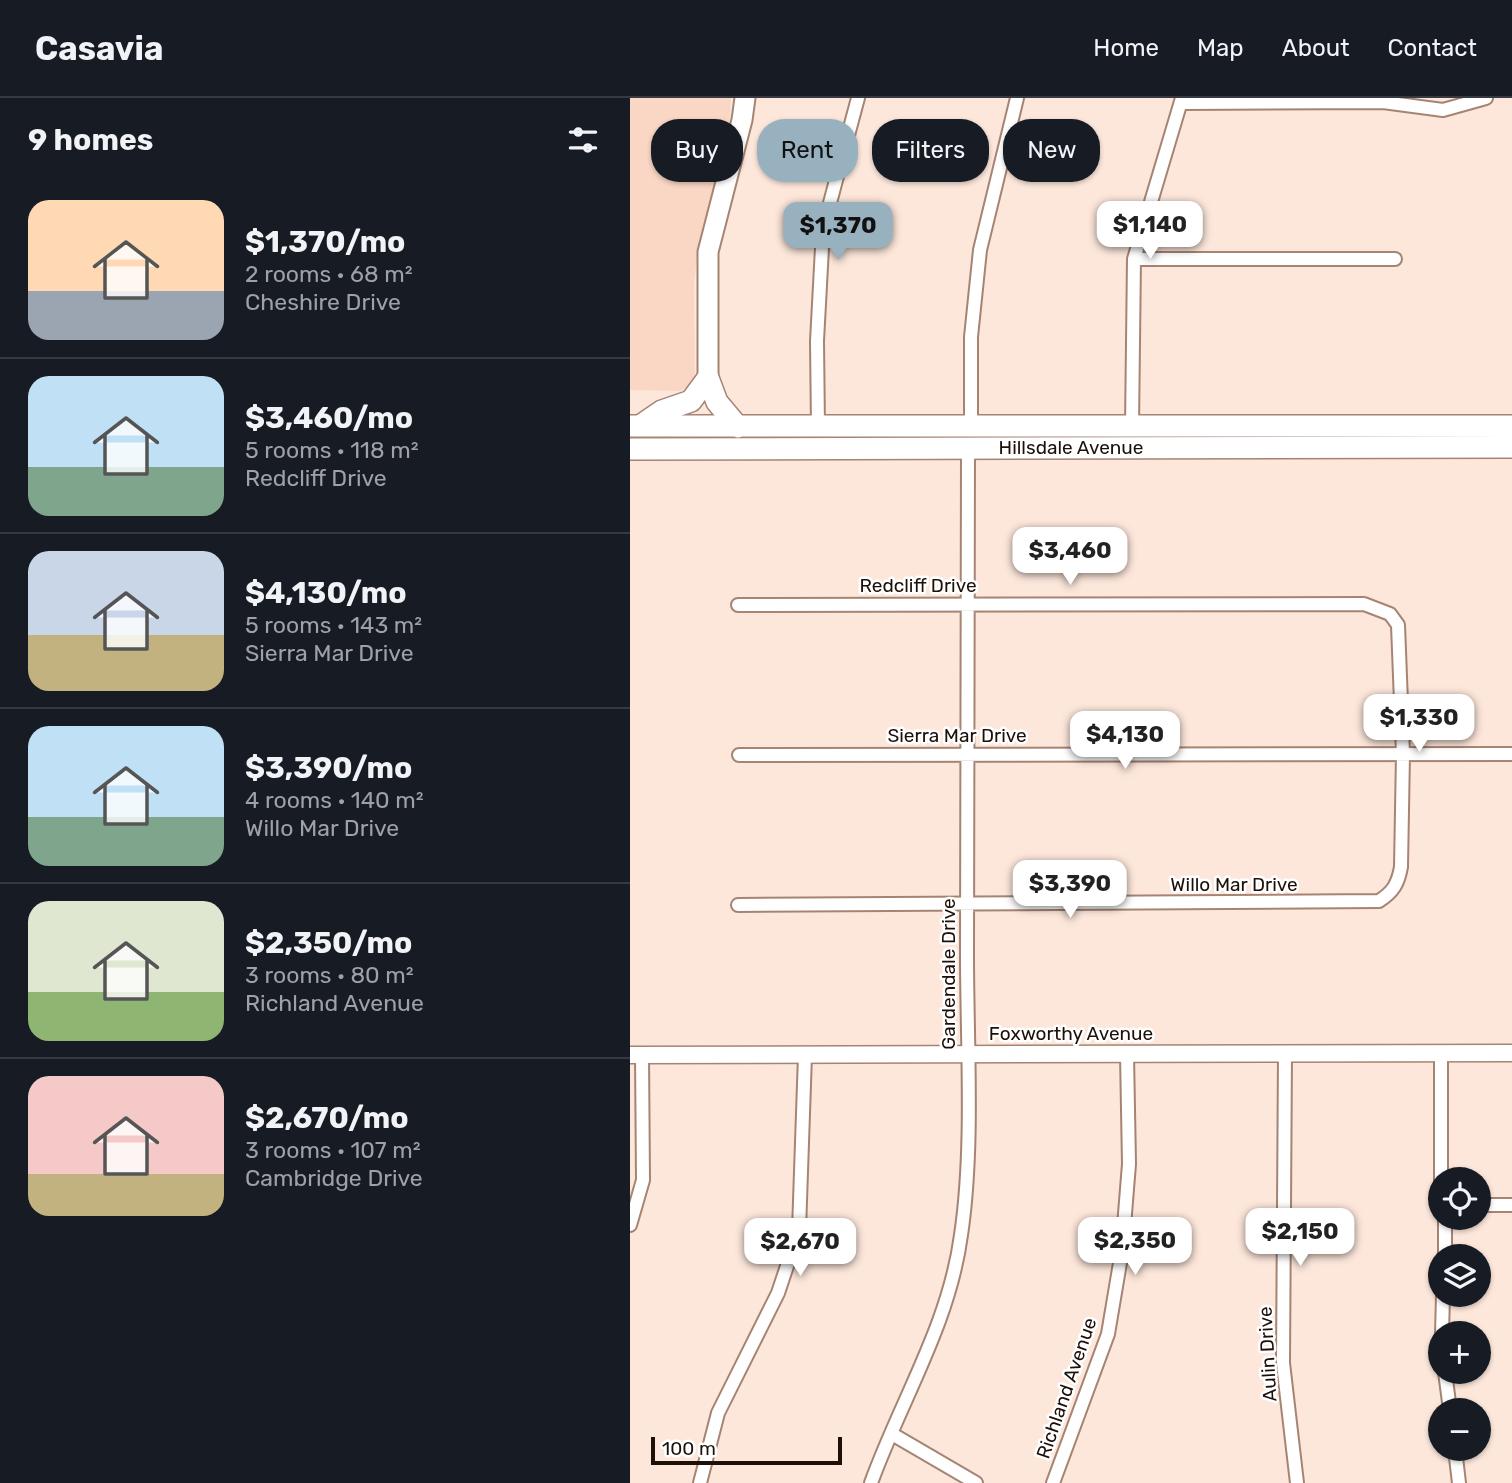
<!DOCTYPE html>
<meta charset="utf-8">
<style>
:root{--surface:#171b24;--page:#242831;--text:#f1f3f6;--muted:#9ea1a6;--line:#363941;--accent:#98b1bf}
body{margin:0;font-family:Rubik,sans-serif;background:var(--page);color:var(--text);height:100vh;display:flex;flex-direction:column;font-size:26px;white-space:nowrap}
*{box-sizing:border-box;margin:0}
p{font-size:23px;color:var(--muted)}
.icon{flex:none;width:38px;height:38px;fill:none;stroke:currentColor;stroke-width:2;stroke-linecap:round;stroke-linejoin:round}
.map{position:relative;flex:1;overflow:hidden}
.side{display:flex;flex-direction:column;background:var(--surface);width:630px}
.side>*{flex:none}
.top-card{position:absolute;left:21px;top:21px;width:665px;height:63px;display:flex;gap:14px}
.buttons{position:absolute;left:798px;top:1069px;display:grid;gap:14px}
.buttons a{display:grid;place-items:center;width:63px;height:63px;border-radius:50%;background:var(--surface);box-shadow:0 2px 5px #0004;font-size:35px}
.scale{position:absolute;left:21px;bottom:18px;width:191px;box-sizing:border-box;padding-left:7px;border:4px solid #1c1009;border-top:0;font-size:19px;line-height:24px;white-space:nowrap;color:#1c1009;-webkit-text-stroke:5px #fff;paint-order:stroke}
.price{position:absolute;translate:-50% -60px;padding:0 16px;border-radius:14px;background:#fff;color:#222;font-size:23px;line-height:46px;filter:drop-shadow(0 2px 4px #0008)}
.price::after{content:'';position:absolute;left:50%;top:42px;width:21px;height:16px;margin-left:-10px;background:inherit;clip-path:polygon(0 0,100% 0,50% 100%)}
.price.active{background:var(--accent);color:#111}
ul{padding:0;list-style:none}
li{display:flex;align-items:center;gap:21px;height:175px;padding:0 28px}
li+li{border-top:2px solid var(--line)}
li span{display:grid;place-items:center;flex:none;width:196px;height:140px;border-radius:21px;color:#555}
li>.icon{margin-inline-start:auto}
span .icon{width:84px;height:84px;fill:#fffc;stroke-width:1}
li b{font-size:30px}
h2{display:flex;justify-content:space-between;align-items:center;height:84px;padding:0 28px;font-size:30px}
.chip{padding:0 24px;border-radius:28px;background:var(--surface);box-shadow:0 2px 5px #0004;font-size:24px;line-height:63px}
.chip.active{background:var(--accent);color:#111}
header{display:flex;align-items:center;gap:42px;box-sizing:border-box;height:98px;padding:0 35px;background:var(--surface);border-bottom:2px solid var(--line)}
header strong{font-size:33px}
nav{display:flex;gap:38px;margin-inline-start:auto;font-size:24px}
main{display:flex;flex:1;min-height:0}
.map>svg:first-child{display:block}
.built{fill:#fad7c4}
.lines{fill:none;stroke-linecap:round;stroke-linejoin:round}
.minor-casing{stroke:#a58473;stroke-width:16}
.tertiary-casing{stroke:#a58473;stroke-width:19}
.primary-casing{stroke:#a58473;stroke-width:23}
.trunk-casing{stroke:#a58473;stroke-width:24}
.minor{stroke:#fff;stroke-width:12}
.tertiary{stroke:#fff;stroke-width:16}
.primary{stroke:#fff;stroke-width:19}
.trunk{stroke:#fff;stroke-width:21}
.labels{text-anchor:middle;stroke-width:5;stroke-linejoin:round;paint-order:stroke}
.street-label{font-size:19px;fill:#1c1009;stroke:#fff}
</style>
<header>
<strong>Casavia</strong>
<nav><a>Home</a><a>Map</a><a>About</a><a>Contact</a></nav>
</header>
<main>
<section class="side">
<h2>9 homes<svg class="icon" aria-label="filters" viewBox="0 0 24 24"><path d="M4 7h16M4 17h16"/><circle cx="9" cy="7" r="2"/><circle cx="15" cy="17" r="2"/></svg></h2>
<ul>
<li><span style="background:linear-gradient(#ffd9b3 65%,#9aa5b1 0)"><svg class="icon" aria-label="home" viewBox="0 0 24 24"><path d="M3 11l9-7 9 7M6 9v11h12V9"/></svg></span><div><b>$1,370/mo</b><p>2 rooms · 68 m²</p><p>Cheshire Drive</p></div></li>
<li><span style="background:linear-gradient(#bfe0f5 65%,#7fa58c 0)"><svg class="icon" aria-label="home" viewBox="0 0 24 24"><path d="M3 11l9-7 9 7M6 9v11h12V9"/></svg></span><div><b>$3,460/mo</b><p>5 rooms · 118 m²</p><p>Redcliff Drive</p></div></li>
<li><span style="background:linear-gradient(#c9d6e8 60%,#c2b280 0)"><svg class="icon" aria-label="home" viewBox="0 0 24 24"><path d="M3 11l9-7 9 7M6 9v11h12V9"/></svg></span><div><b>$4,130/mo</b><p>5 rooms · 143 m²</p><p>Sierra Mar Drive</p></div></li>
<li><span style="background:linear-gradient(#bfe0f5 65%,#7fa58c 0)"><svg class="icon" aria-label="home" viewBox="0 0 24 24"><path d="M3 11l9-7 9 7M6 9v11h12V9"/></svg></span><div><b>$3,390/mo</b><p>4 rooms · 140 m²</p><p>Willo Mar Drive</p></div></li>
<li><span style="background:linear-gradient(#dfe7d0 65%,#8fb573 0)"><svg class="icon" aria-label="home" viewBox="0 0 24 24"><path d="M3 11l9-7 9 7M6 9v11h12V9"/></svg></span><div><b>$2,350/mo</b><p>3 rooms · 80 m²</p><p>Richland Avenue</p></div></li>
<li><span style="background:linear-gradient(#f6c9c9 70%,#c2b280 0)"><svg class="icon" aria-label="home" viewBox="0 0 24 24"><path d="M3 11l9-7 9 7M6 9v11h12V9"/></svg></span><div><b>$2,670/mo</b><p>3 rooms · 107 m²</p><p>Cambridge Drive</p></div></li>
</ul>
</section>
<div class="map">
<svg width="882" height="1385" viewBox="0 0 882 1385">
<rect width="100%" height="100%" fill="#fde7db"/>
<!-- built -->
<path class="built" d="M 0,0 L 101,0 L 99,35 L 68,150 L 64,187 L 65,283 L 51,293 L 0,292 Z"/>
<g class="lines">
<defs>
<path id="minor" d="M 551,5 L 753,4 L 813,12 L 856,0
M 504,161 L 765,161
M 502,328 L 504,161 L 552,0
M 188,329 L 187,243 L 193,131 L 228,0
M 341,329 L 341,239 L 350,152 L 387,0
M 108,507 L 734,506 L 760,516 L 768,527 L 773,656 L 771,769 C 768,786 763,794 749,803 L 108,807
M 109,657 L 882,656
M 655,956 L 653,1265 L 667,1385
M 811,1082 L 811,956
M 849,1107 L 882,1107
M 0,1127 L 13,1082 L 12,957
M 815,1158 L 815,1120
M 812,1236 L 813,1197
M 815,1274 L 820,1312
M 262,1336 L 346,1385
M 825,1351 L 829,1385
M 70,1385 L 88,1315 L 148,1195 L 169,1132 L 175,957
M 241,1385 C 271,1302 319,1227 331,1137 C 344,1050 337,946 337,857 C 337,688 338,519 338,350
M 423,1385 L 478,1236 L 492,1153 L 499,1066 L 497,956"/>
<path id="tertiary" d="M 0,957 L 882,955"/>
<path id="primary" d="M 78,280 L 78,154 L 112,22 L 115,0"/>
<path id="trunk" d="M 0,328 L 882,328
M 10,328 L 32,313 L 61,303 L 78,280 L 87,304 L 108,329
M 0,351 L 882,349"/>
</defs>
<!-- minor casing -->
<use href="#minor" class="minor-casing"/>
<!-- tertiary casing -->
<use href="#tertiary" class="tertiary-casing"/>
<!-- primary casing -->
<use href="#primary" class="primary-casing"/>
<!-- trunk casing -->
<use href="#trunk" class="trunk-casing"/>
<!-- minor -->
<use href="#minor" class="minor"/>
<!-- tertiary -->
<use href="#tertiary" class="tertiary"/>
<!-- primary -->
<use href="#primary" class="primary"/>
<!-- trunk -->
<use href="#trunk" class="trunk"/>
</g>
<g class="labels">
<!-- street labels -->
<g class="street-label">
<text x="441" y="356">Hillsdale Avenue</text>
<text x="288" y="494">Redcliff Drive</text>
<text x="327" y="644">Sierra Mar Drive</text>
<text x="604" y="793">Willo Mar Drive</text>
<text transform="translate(318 876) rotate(-90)" y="7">Gardendale Drive</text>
<text x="441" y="942">Foxworthy Avenue</text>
<text transform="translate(637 1256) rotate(-93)" y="7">Aulin Drive</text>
<text transform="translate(436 1290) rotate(-71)" y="7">Richland Avenue</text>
</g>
</g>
</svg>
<div class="buttons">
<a><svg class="icon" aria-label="locate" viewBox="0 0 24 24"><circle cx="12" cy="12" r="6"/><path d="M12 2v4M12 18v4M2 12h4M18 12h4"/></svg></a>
<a><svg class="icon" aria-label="layers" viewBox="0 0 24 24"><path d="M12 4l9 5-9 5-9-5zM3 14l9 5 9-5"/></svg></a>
<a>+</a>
<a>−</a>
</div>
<div class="scale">100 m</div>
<b class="price" style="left:520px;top:163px">$1,140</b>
<b class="price active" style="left:208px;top:164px">$1,370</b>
<b class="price" style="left:440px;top:489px">$3,460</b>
<b class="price" style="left:789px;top:656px">$1,330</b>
<b class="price" style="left:495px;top:673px">$4,130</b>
<b class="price" style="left:440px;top:822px">$3,390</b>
<b class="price" style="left:670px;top:1170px">$2,150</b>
<b class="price" style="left:505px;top:1179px">$2,350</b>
<b class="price" style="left:170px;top:1180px">$2,670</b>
<div class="top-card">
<a class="chip">Buy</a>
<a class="chip active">Rent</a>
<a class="chip">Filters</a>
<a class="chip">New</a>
</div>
</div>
</main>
